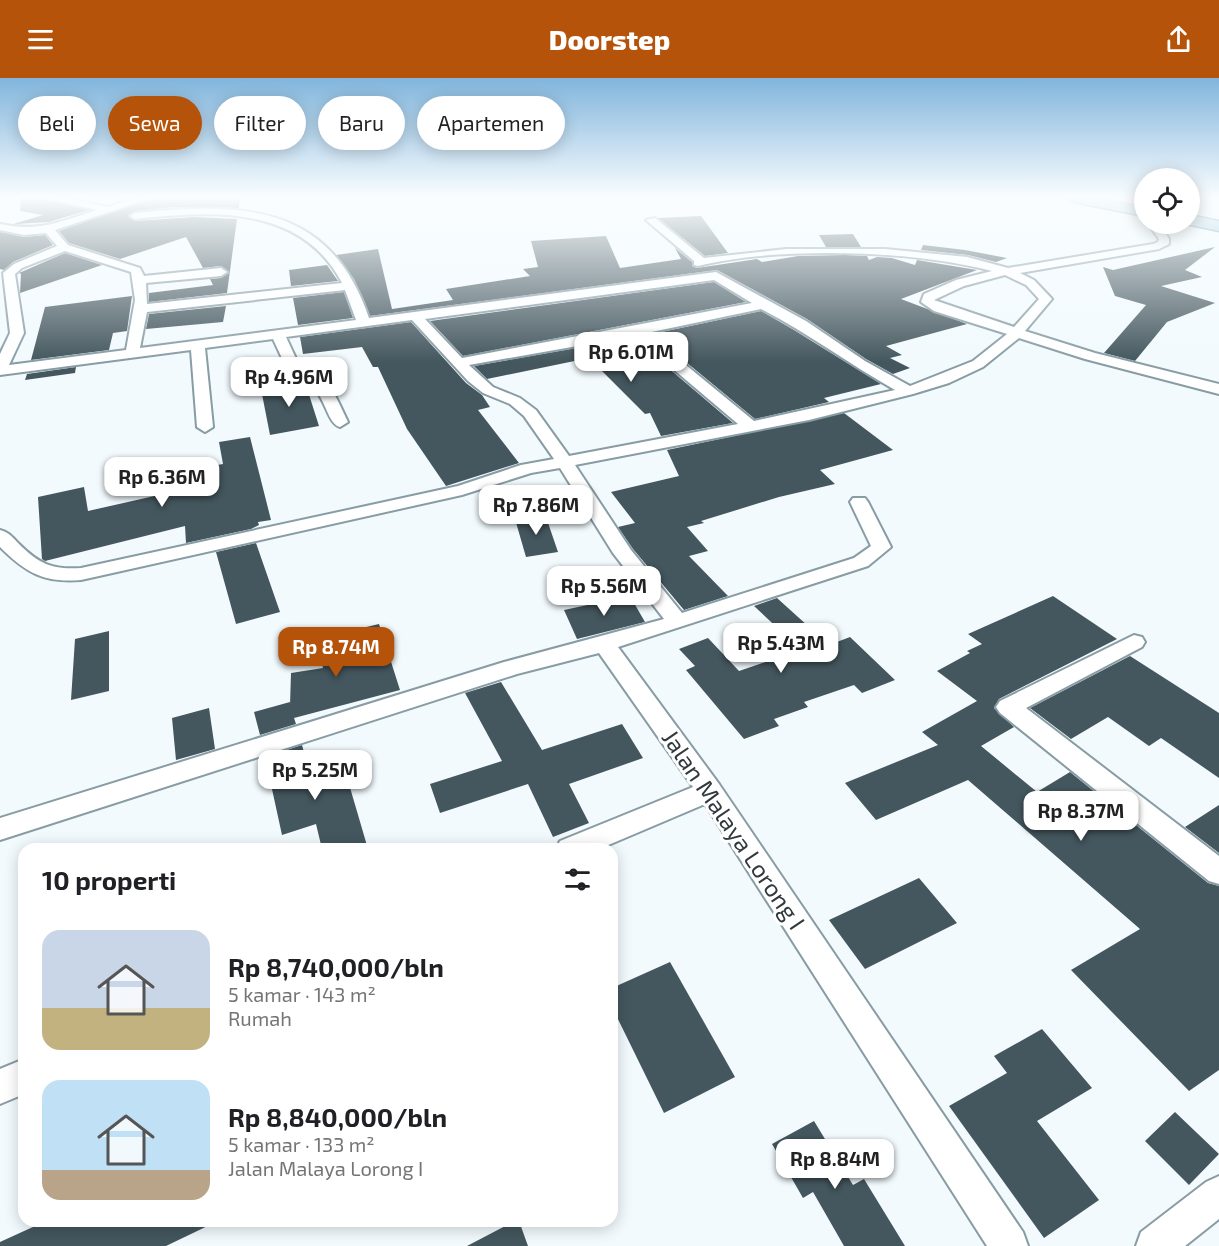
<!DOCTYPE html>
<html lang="id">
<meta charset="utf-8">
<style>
:root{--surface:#fff;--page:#f2f2f2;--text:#202124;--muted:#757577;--accent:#b45309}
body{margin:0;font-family:"Exo 2",sans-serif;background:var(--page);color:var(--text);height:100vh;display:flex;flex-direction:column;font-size:22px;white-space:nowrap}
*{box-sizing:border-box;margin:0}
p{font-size:20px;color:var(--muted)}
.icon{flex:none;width:33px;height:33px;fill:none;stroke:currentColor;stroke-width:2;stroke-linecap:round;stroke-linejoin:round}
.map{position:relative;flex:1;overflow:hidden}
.panel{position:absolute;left:18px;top:765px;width:600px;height:384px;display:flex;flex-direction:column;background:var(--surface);border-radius:18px;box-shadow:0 3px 15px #0003}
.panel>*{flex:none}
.top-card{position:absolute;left:18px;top:18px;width:600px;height:54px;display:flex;gap:12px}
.buttons{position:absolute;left:1134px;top:90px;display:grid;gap:12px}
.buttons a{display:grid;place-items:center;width:66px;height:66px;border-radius:50%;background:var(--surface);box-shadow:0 3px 15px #0003;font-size:30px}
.price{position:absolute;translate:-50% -51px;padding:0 14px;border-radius:12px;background:#fff;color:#222;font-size:20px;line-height:39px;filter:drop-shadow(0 2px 3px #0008)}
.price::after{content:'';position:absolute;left:50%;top:36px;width:18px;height:14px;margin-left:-9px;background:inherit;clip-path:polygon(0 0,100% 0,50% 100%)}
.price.selected{background:var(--accent);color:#fff}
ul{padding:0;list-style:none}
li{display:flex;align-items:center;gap:18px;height:150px;padding:0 24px}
li span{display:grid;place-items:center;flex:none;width:168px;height:120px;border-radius:18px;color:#555}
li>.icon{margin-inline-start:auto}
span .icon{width:72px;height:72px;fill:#fffc;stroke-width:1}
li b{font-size:26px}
h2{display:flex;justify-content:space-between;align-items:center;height:72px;padding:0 24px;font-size:26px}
.tag{padding:0 21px;border-radius:27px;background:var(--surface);box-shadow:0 3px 15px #0003;font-size:21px;line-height:54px}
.tag.selected{background:var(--accent);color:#fff}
header{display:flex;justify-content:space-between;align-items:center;height:78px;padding:0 24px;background:var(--accent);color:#fff;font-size:27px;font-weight:800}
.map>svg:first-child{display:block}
.building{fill:#44575e}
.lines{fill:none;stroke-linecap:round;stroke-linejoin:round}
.minor-casing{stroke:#889ca4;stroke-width:4}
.primary-casing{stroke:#36788f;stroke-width:3}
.minor{fill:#fff;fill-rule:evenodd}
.primary{fill:#88c2d6;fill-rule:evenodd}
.labels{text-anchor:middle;stroke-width:6;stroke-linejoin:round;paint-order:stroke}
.near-street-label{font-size:24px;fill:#31393d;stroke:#fff}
</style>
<header><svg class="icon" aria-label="menu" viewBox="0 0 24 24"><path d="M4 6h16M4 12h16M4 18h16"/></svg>Doorstep<svg class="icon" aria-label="share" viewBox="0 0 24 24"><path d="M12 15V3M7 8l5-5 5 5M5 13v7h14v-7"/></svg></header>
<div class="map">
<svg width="1219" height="1168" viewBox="0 0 1219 1168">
<rect width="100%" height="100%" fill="#f2fafe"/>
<!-- building -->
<path class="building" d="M 21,120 L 44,120 L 89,132 L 49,144 L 13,146 L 43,137 L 20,133 Z
M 153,120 L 240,120 L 239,130 L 174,129 L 135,133 L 128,137 L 135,143 L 194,139 L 237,141 L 227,215 L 149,224 L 149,215 L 213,207 L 210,201 L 221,200 L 229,195 L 221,188 L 203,190 L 186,159 L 120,181 L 69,165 L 59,153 Z
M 701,138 L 728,175 L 705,178 L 658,140 Z
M 0,154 L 24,159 L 45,157 L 53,167 L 13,184 L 4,192 L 0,191 Z
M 853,156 L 861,169 L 826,169 L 819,157 Z
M 606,158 L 620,190 L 681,181 L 675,170 L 692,184 L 692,188 L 697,190 L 757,181 L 762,184 L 798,178 L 845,177 L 867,178 L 869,182 L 877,179 L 892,180 L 915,187 L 917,182 L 977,192 L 901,221 L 967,246 L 886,268 L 902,277 L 890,280 L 910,290 L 893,296 L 866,281 L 807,241 L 717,192 L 370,238 L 354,201 L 336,177 L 378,171 L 392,231 L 453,222 L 446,211 L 530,198 L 523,191 L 538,189 L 531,163 Z
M 923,167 L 965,172 L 1007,180 L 996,184 L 968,177 L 921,172 Z
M 1215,169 L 1185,192 L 1202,199 L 1161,208 L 1215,225 L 1167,244 L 1135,283 L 1104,275 L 1146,227 L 1115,218 L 1103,189 L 1113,192 Z
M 65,175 L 102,187 L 20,215 L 21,196 L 19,195 Z
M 327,187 L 338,203 L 291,208 L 289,192 Z
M 714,204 L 746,224 L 463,278 L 430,243 Z
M 344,214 L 353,240 L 298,247 L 293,220 Z
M 132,218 L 127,253 L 113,255 L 109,272 L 31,282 L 45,229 Z
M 226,228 L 223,244 L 146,251 L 149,236 Z
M 761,233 L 794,252 L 881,306 L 824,320 L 829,324 L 755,341 L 652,256 Z
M 411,244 L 466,305 L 482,317 L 490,329 L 478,332 L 519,385 L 446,408 L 407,351 L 378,289 L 373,289 L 362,269 L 303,276 L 300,259 Z
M 633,260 L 733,345 L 661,358 L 650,335 L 645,336 L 589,280 L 487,301 L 474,288 Z
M 76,289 L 75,295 L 25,302 L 27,296 Z
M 305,304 L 319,348 L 270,357 L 261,311 Z
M 844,335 L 893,372 L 820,392 L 835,406 L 779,419 L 701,443 L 704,445 L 687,449 L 708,473 L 689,478 L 728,518 L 684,532 L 633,471 L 618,449 L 635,445 L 611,414 L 679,398 L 667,372 Z
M 250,359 L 271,442 L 258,444 L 259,447 L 251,451 L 186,465 L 185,448 L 45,483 L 42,481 L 38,419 L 84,409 L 88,433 L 181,412 L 179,394 L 223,386 L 219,364 Z
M 545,436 L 558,474 L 526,479 L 515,441 Z
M 256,465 L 280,534 L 236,546 L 216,474 Z
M 630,518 L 645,544 L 577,561 L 564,532 Z
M 1053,518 L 1117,561 L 999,621 L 994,630 L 1014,649 L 981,668 L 1037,714 L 1070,694 L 1208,805 L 1219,808 L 1219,992 L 1189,1013 L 1071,892 L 1140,851 L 968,702 L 876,742 L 845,705 L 938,667 L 922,654 L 977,623 L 937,593 L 970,575 L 967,573 L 982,566 L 968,556 Z
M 777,520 L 829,567 L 850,559 L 895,602 L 862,615 L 854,607 L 804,624 L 808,629 L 774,641 L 779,648 L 744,661 L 686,592 L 695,588 L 679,571 L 708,560 L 739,593 L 801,572 L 754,528 Z
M 379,546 L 400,612 L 294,640 L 296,646 L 260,657 L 254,634 L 290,624 L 290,627 L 291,595 L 323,590 L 316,561 Z
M 109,553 L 109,613 L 71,622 L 75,561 Z
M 1130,578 L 1219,635 L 1219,700 L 1161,660 L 1149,668 L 1108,639 L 1071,661 L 1030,630 Z
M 501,604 L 542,672 L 622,646 L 643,680 L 569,706 L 589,745 L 553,759 L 528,706 L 440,735 L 430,706 L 502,683 L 465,615 Z
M 209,630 L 215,671 L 176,682 L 172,640 Z
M 302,667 L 311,699 L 344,689 L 368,771 L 322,771 L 316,746 L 282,757 L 265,679 Z
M 1219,727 L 1219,775 L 1185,749 Z
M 919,800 L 957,845 L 865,891 L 829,842 Z
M 670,884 L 735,999 L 664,1035 L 612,929 L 612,910 Z
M 1042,951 L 1092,1010 L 1037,1043 L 1099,1122 L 1044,1160 L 949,1028 L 1007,995 L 994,978 Z
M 1175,1034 L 1219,1076 L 1189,1107 L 1145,1063 Z
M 814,1043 L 853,1107 L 864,1101 L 905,1168 L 844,1168 L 813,1114 L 803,1120 L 772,1066 Z
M 46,1143 L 218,1143 L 166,1168 L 0,1168 L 0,1164 Z
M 515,1143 L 519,1143 L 528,1168 L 467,1168 Z"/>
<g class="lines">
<defs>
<path id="minor" d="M 46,120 L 67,120 L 108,129 L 135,120 L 151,120 L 55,152 L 68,167 L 140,190 L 144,198 L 221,190 L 227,194 L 221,198 L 146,205 L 147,226 L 342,205 C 301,126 211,133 135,141 L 130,138 L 135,135 C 241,124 330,125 369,240 L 716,194 L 806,243 L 865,283 L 910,308 L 973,283 L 1007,256 L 934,233 L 921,224 L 924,216 L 956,202 L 992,193 C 910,172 780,168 698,188 L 694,187 L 694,183 L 646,142 L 655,140 L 704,180 L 786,171 L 885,171 L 967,179 L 1008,190 L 1153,166 L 1158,164 L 1159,161 L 1152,151 L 1157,146 L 1167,146 L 1163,151 L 1169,161 L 1169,166 L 1159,171 L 1020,195 L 1034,202 L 1052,221 L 1025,253 L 1095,275 L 1219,306 L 1219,316 L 1085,281 L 1019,260 L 983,289 L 949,305 L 913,316 L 809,342 L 575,387 L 631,472 L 682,535 L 854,480 L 871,468 L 850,424 L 853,420 L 865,420 L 868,424 L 891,469 L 868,488 L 618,569 L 719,706 L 1023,1154 L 1028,1168 L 987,1168 L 705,726 L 599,771 L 556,771 L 560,763 L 693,709 L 599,575 L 517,596 L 0,762 L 0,740 L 504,584 L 664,541 L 613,475 L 560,390 L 531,395 L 462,417 L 81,502 C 44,505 26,495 0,469 L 0,452 C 9,454 13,460 19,466 C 39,486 53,492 81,490 L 458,408 L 521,387 L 554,381 L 524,338 L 510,326 L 483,315 L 468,303 L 412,242 L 286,259 L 299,287 C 328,295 336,319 348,344 L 340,349 C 323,344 328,304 288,293 L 273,261 L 205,270 L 213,349 L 205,354 L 197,349 L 191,272 L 0,297 L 0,276 L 10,255 L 3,195 L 14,186 L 57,168 L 46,155 L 24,157 L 0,152 L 0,146 C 41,154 58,144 97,132 ZM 65,173 L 131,194 L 135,222 L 126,272 L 9,287 L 24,255 L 15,196 L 22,190 ZM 1005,197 L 1026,207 L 1039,221 L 1014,249 L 934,222 L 964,208 ZM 714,202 L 752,225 L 462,280 L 425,241 ZM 345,212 L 356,242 L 140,270 L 147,234 ZM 761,231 C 808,255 849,286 895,312 L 754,343 L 647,255 ZM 634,258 L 738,346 L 569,378 L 536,332 L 520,320 L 493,309 L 469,287 Z
M 1134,557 L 1142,559 L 1145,564 L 1142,569 L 1026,630 L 1219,778 L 1219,806 L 1209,803 L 1000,635 L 996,629 L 1000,623 Z
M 24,981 L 24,1016 L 0,1026 L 0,991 Z
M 1219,1098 L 1219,1141 L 1185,1168 L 1136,1168 L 1141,1154 L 1206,1104 Z"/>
<path id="primary" d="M 1066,120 L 1097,120 L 1144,130 L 1144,138 L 1073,124 Z
M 1190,137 L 1219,143 L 1219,153 L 1186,146 L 1190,146 Z"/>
</defs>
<!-- minor casing -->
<use href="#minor" class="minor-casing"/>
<!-- primary casing -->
<use href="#primary" class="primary-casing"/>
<!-- minor -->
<use href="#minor" class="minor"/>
<!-- primary -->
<use href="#primary" class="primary"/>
</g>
<!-- sky -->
<linearGradient id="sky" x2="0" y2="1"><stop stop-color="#81b5dc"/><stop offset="0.42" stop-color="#f9fdff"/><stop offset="1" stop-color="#f9fdff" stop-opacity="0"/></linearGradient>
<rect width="1219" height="284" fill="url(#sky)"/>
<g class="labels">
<!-- near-street labels -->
<g class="near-street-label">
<text transform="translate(733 752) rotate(56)" y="8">Jalan Malaya Lorong I</text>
</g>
</g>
</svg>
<div class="buttons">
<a><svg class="icon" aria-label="locate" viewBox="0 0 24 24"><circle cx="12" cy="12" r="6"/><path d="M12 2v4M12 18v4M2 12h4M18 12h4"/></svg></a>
</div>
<b class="price" style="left:631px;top:305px">Rp 6.01M</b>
<b class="price" style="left:289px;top:330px">Rp 4.96M</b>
<b class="price" style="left:162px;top:430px">Rp 6.36M</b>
<b class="price" style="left:536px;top:458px">Rp 7.86M</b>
<b class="price" style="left:604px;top:539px">Rp 5.56M</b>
<b class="price" style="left:781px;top:596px">Rp 5.43M</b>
<b class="price selected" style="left:336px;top:600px">Rp 8.74M</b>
<b class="price" style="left:315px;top:723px">Rp 5.25M</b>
<b class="price" style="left:1081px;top:764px">Rp 8.37M</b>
<b class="price" style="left:835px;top:1112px">Rp 8.84M</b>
<div class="top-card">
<a class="tag">Beli</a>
<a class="tag selected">Sewa</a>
<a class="tag">Filter</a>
<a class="tag">Baru</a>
<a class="tag">Apartemen</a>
</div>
<section class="panel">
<h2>10 properti<svg class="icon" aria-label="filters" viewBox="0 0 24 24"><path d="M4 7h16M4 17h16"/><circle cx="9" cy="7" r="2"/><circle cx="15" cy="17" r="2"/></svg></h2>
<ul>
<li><span style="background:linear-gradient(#c9d6e8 65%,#c2b280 0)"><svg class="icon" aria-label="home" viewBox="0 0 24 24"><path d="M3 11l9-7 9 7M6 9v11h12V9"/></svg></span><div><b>Rp 8,740,000/bln</b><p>5 kamar · 143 m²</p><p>Rumah</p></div></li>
<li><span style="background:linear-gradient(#bfe0f5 75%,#b9a48a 0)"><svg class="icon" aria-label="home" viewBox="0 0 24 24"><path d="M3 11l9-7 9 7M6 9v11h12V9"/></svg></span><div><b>Rp 8,840,000/bln</b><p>5 kamar · 133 m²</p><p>Jalan Malaya Lorong I</p></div></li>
</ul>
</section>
</div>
